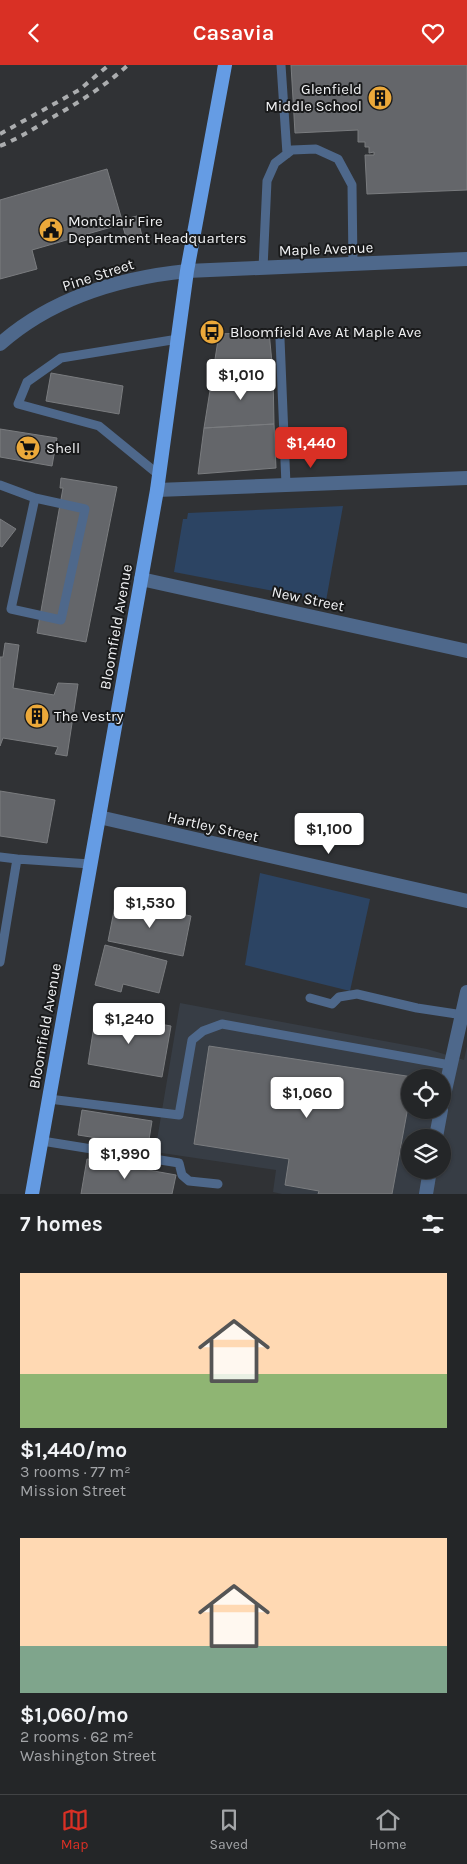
<!DOCTYPE html>
<meta charset="utf-8">
<style>
:root{--surface:#242628;--page:#2c2e30;--text:#f1f3f6;--muted:#a3a5a8;--line:#414345;--accent:#d93025}
body{margin:0;font-family:Karla,sans-serif;background:var(--page);color:var(--text);height:100vh;display:flex;flex-direction:column;font-size:19px;white-space:nowrap}
*{box-sizing:border-box;margin:0}
p{font-size:16px;color:var(--muted)}
.icon{flex:none;width:28px;height:28px;fill:none;stroke:currentColor;stroke-width:2;stroke-linecap:round;stroke-linejoin:round}
.map{position:relative;height:1129px;overflow:hidden}
.details{display:flex;flex-direction:column;background:var(--surface);flex:1}
.details>*{flex:none}
.fabs{position:absolute;left:401px;top:1004px;display:grid;gap:10px}
.fabs a{display:grid;place-items:center;width:50px;height:50px;border-radius:50%;background:var(--surface);box-shadow:0 1px 4px #0004,0 0 0 1px var(--line);font-size:25px}
.price{position:absolute;translate:-50% -42px;padding:0 11px;border-radius:5px;background:#fff;color:#222;font-size:16px;line-height:32px;filter:drop-shadow(0 1px 2px #0008)}
.price::after{content:'';position:absolute;left:50%;top:30px;width:15px;height:11px;margin-left:-8px;background:inherit;clip-path:polygon(0 0,100% 0,50% 100%)}
.price.on{background:var(--accent);color:#fff}
ul{padding:0;list-style:none}
li{display:grid;align-content:center;gap:10px;height:265px;padding:0 20px}
li span{display:grid;place-items:center;height:155px;border-radius:0px;color:#555}
li>.icon{margin-inline-start:auto}
span .icon{width:90px;height:90px;fill:#fffc;stroke-width:1}
li b{font-size:21px}
h2{display:flex;justify-content:space-between;align-items:center;height:60px;padding:0 20px;font-size:21px}
header{display:flex;justify-content:space-between;align-items:center;height:65px;padding:0 20px;background:var(--accent);color:#fff;font-size:22px;font-weight:600}
.menu{display:flex;justify-content:space-around;align-items:center;height:70px;border-top:1px solid var(--line);background:var(--surface);font-size:14px;color:var(--muted)}
.menu a{display:grid;justify-items:center;gap:2px}
.menu .on{color:var(--accent)}
.map>svg:first-child{display:block}
.built{fill:#373d45;fill-rule:evenodd}
.grass{fill:#2c4463}
.building{fill:#64666a;stroke:#7a7c7f}
.lines{fill:none;stroke-linecap:round;stroke-linejoin:round}
.service{stroke:#4e688b;stroke-width:9}
.minor{stroke:#4e688b;stroke-width:14}
.primary{stroke:#659ce4;stroke-width:14}
.rail{stroke:#abadaf;stroke-width:4;stroke-dasharray:6 6;stroke-linecap:butt}
.labels{text-anchor:middle;stroke-width:4;stroke-linejoin:round;paint-order:stroke}
.poi-label{font-size:15px;fill:#f1f2f4;stroke:#191a1b;text-anchor:start}
.street-label{font-size:15px;fill:#f1f2f4;stroke:#191a1b}
</style>
<header><svg class="icon" aria-label="back" viewBox="0 0 24 24"><path d="M15 5l-7 7 7 7"/></svg>Casavia<svg class="icon" aria-label="heart" viewBox="0 0 24 24"><path d="M12 20l-8-8c-3-5 5-10 8-4 3-6 11-1 8 4z"/></svg></header>
<div class="map">
<svg width="467" height="1129" viewBox="0 0 467 1129">
<rect width="100%" height="100%" fill="#303235"/>
<!-- built -->
<path class="built" d="M 180,938 L 427,984 L 464,995 L 467,981 L 467,1129 L 282,1129 L 273,1127 L 276,1105 L 155,1087 ZM 410,1012 L 442,1012 L 442,1045 L 410,1045 ZM 410,1072 L 442,1072 L 442,1105 L 410,1105 Z"/>
<!-- grass -->
<path class="grass" d="M 343,441 L 326,536 L 174,507 L 183,454 L 187,454 L 188,448 Z
M 260,808 L 370,834 L 350,926 L 245,900 Z"/>
<!-- building -->
<path class="building" d="M 291,0 L 467,0 L 467,125 L 367,129 L 365,90 L 374,90 L 374,87 L 369,88 L 369,82 L 365,82 L 365,77 L 358,77 L 358,65 L 295,68 Z
M 107,104 L 122,155 L 137,151 L 142,171 L 127,175 L 122,159 L 32,185 L 37,204 L 0,214 L 0,135 Z
M 269,267 L 273,308 L 212,313 L 219,269 Z
M 51,308 L 123,321 L 119,349 L 46,336 Z
M 273,308 L 274,359 L 204,363 L 212,313 Z
M 274,359 L 276,403 L 198,409 L 204,363 Z
M 0,364 L 57,373 L 52,401 L 0,392 Z
M 61,413 L 117,422 L 86,577 L 37,568 L 63,423 L 60,423 Z
M 0,454 L 16,464 L 2,482 L 0,481 Z
M 5,578 L 19,580 L 13,623 L 54,630 L 58,618 L 78,619 L 67,691 L 55,689 L 58,682 L 3,673 L 0,681 L 0,592 L 3,592 Z
M 0,726 L 55,735 L 47,778 L 0,771 Z
M 116,836 L 191,851 L 183,891 L 108,876 Z
M 105,880 L 167,896 L 159,928 L 123,919 L 121,927 L 95,920 Z
M 96,948 L 171,961 L 162,1012 L 88,999 Z
M 209,981 L 413,1012 L 410,1012 L 410,1031 L 392,1129 L 318,1129 L 319,1126 L 285,1120 L 289,1094 L 194,1079 Z
M 82,1045 L 152,1056 L 148,1081 L 78,1070 Z
M 87,1094 L 176,1110 L 172,1129 L 81,1129 Z"/>
<g class="lines">
<!-- service -->
<path class="service" d="M 281,0 L 287,89
M 263,203 L 267,116 L 275,98 L 292,85 L 316,84 L 338,94 L 352,120 L 353,199
M 280,274 L 286,420
M 159,410 L 99,361 L 18,339 L 27,317 L 61,293 L 178,274
M 0,420 L 35,433
M 35,433 L 85,444 L 61,555 L 11,544 Z
M 0,792 L 17,794 L 0,897
M 17,794 L 90,799
M 310,933 L 332,939 L 339,932 L 357,929 L 417,943 L 463,950
M 49,1034 L 179,1050 L 192,975 L 203,966 L 222,959 L 450,1000
M 42,1076 L 179,1098 L 182,1110 L 189,1116 L 218,1119"/>
<!-- minor -->
<path class="minor" d="M 0,279 C 52,233 119,213 187,206 L 467,194
M 157,425 L 467,413
M 141,514 L 467,586
M 99,752 L 467,836
M 442,1039 L 467,927
M 436,1072 L 441,1045
M 426,1129 L 430,1105"/>
<!-- primary -->
<path class="primary" d="M 32,1129 L 157,425 L 187,206 L 225,0"/>
<!-- rail -->
<path class="rail" d="M 0,69 L 79,25 L 109,0
M 0,81 C 17,74 32,65 48,55 C 76,39 104,22 128,0"/>
</g>
<!-- icons -->
<defs>
<symbol id="building-disc" viewBox="-11 -11 22 22"><circle r="9.5" fill="#eca93a" stroke="#191a1b"/><path d="M-4-6H4V6H1V3H-1V6H-4ZM-2.5-4.3h1.7v1.8h-1.7ZM.8-4.3h1.7v1.8H.8ZM-2.5-1h1.7V.8h-1.7ZM.8-1h1.7V.8H.8Z" fill="#111"/></symbol>
<symbol id="civic-disc" viewBox="-11 -11 22 22"><circle r="9.5" fill="#eca93a" stroke="#191a1b"/><path d="M-.6-6.5H3V-4.5H.6V-3L4-1V1h2V6H-6V1h2V-1L-.6-3ZM-1.2 2.5V6h2.4V2.5Z" fill="#111"/></symbol>
<symbol id="bus-disc" viewBox="-11 -11 22 22"><circle r="9.5" fill="#eca93a" stroke="#191a1b"/><path d="M-5-6H5V4H4V6H2V4H-2V6H-4V4H-5ZM-3.5-4V0h7V-4ZM-3.5 1.2v1.5H-2V1.2ZM2 1.2v1.5H3.5V1.2Z" fill="#111"/></symbol>
<symbol id="supermarket-disc" viewBox="-11 -11 22 22"><circle r="9.5" fill="#eca93a" stroke="#191a1b"/><path d="M-6-5.5h2.5l.6 2H6L4.5 2H-2.5L-4.4-4H-6ZM-1.5 3.2a1.3 1.3 0 1 0 .1 0ZM3 3.2a1.3 1.3 0 1 0 .1 0Z" fill="#111"/></symbol>
</defs>
<g fill-rule="evenodd">
<use href="#building-disc" x="366" y="19" width="28" height="28"/>
<use href="#civic-disc" x="37" y="151" width="28" height="28"/>
<use href="#bus-disc" x="198" y="253" width="28" height="28"/>
<use href="#supermarket-disc" x="14" y="369" width="28" height="28"/>
<use href="#building-disc" x="23" y="637" width="28" height="28"/>
</g>
<g class="labels">
<!-- poi labels -->
<g class="poi-label">
<text x="362" y="29" text-anchor="end">Glenfield<tspan x="362" dy="17">Middle School</tspan></text>
<text x="68" y="161">Montclair Fire<tspan x="68" dy="17">Department Headquarters</tspan></text>
<text x="230" y="272">Bloomfield Ave At Maple Ave</text>
<text x="46" y="388">Shell</text>
<text x="54" y="656">The Vestry</text>
</g>
<!-- street labels -->
<g class="street-label">
<text transform="translate(326 184) rotate(-2)" y="5">Maple Avenue</text>
<text transform="translate(98 210) rotate(-18)" y="5">Pine Street</text>
<text transform="translate(308 534) rotate(12)" y="5">New Street</text>
<text transform="translate(116 562) rotate(-80)" y="5">Bloomfield Avenue</text>
<text transform="translate(213 762) rotate(13)" y="5">Hartley Street</text>
<text transform="translate(45 961) rotate(-80)" y="5">Bloomfield Avenue</text>
</g>
</g>
</svg>
<div class="fabs">
<a><svg class="icon" aria-label="locate" viewBox="0 0 24 24"><circle cx="12" cy="12" r="6"/><path d="M12 2v4M12 18v4M2 12h4M18 12h4"/></svg></a>
<a><svg class="icon" aria-label="layers" viewBox="0 0 24 24"><path d="M12 4l9 5-9 5-9-5zM3 14l9 5 9-5"/></svg></a>
</div>
<b class="price" style="left:241px;top:336px">$1,010</b>
<b class="price on" style="left:311px;top:404px">$1,440</b>
<b class="price" style="left:329px;top:790px">$1,100</b>
<b class="price" style="left:150px;top:864px">$1,530</b>
<b class="price" style="left:129px;top:980px">$1,240</b>
<b class="price" style="left:307px;top:1054px">$1,060</b>
<b class="price" style="left:125px;top:1115px">$1,990</b>
</div>
<section class="details">
<h2>7 homes<svg class="icon" aria-label="filters" viewBox="0 0 24 24"><path d="M4 7h16M4 17h16"/><circle cx="9" cy="7" r="2"/><circle cx="15" cy="17" r="2"/></svg></h2>
<ul>
<li><span style="background:linear-gradient(#ffd9b3 65%,#8fb573 0)"><svg class="icon" aria-label="home" viewBox="0 0 24 24"><path d="M3 11l9-7 9 7M6 9v11h12V9"/></svg></span><div><b>$1,440/mo</b><p>3 rooms · 77 m²</p><p>Mission Street</p></div></li>
<li><span style="background:linear-gradient(#ffd9b3 70%,#7fa58c 0)"><svg class="icon" aria-label="home" viewBox="0 0 24 24"><path d="M3 11l9-7 9 7M6 9v11h12V9"/></svg></span><div><b>$1,060/mo</b><p>2 rooms · 62 m²</p><p>Washington Street</p></div></li>
</ul>
</section>
<nav class="menu">
<a class="on"><svg class="icon" aria-label="map" viewBox="0 0 24 24"><path d="M3 6l6-2 6 2 6-2v14l-6 2-6-2-6 2zM9 4v14M15 6v14"/></svg>Map</a>
<a><svg class="icon" aria-label="saved" viewBox="0 0 24 24"><path d="M7 4h10v16l-5-4-5 4z"/></svg>Saved</a>
<a><svg class="icon" aria-label="home" viewBox="0 0 24 24"><path d="M3 11l9-7 9 7M6 9v11h12V9"/></svg>Home</a>
</nav>
